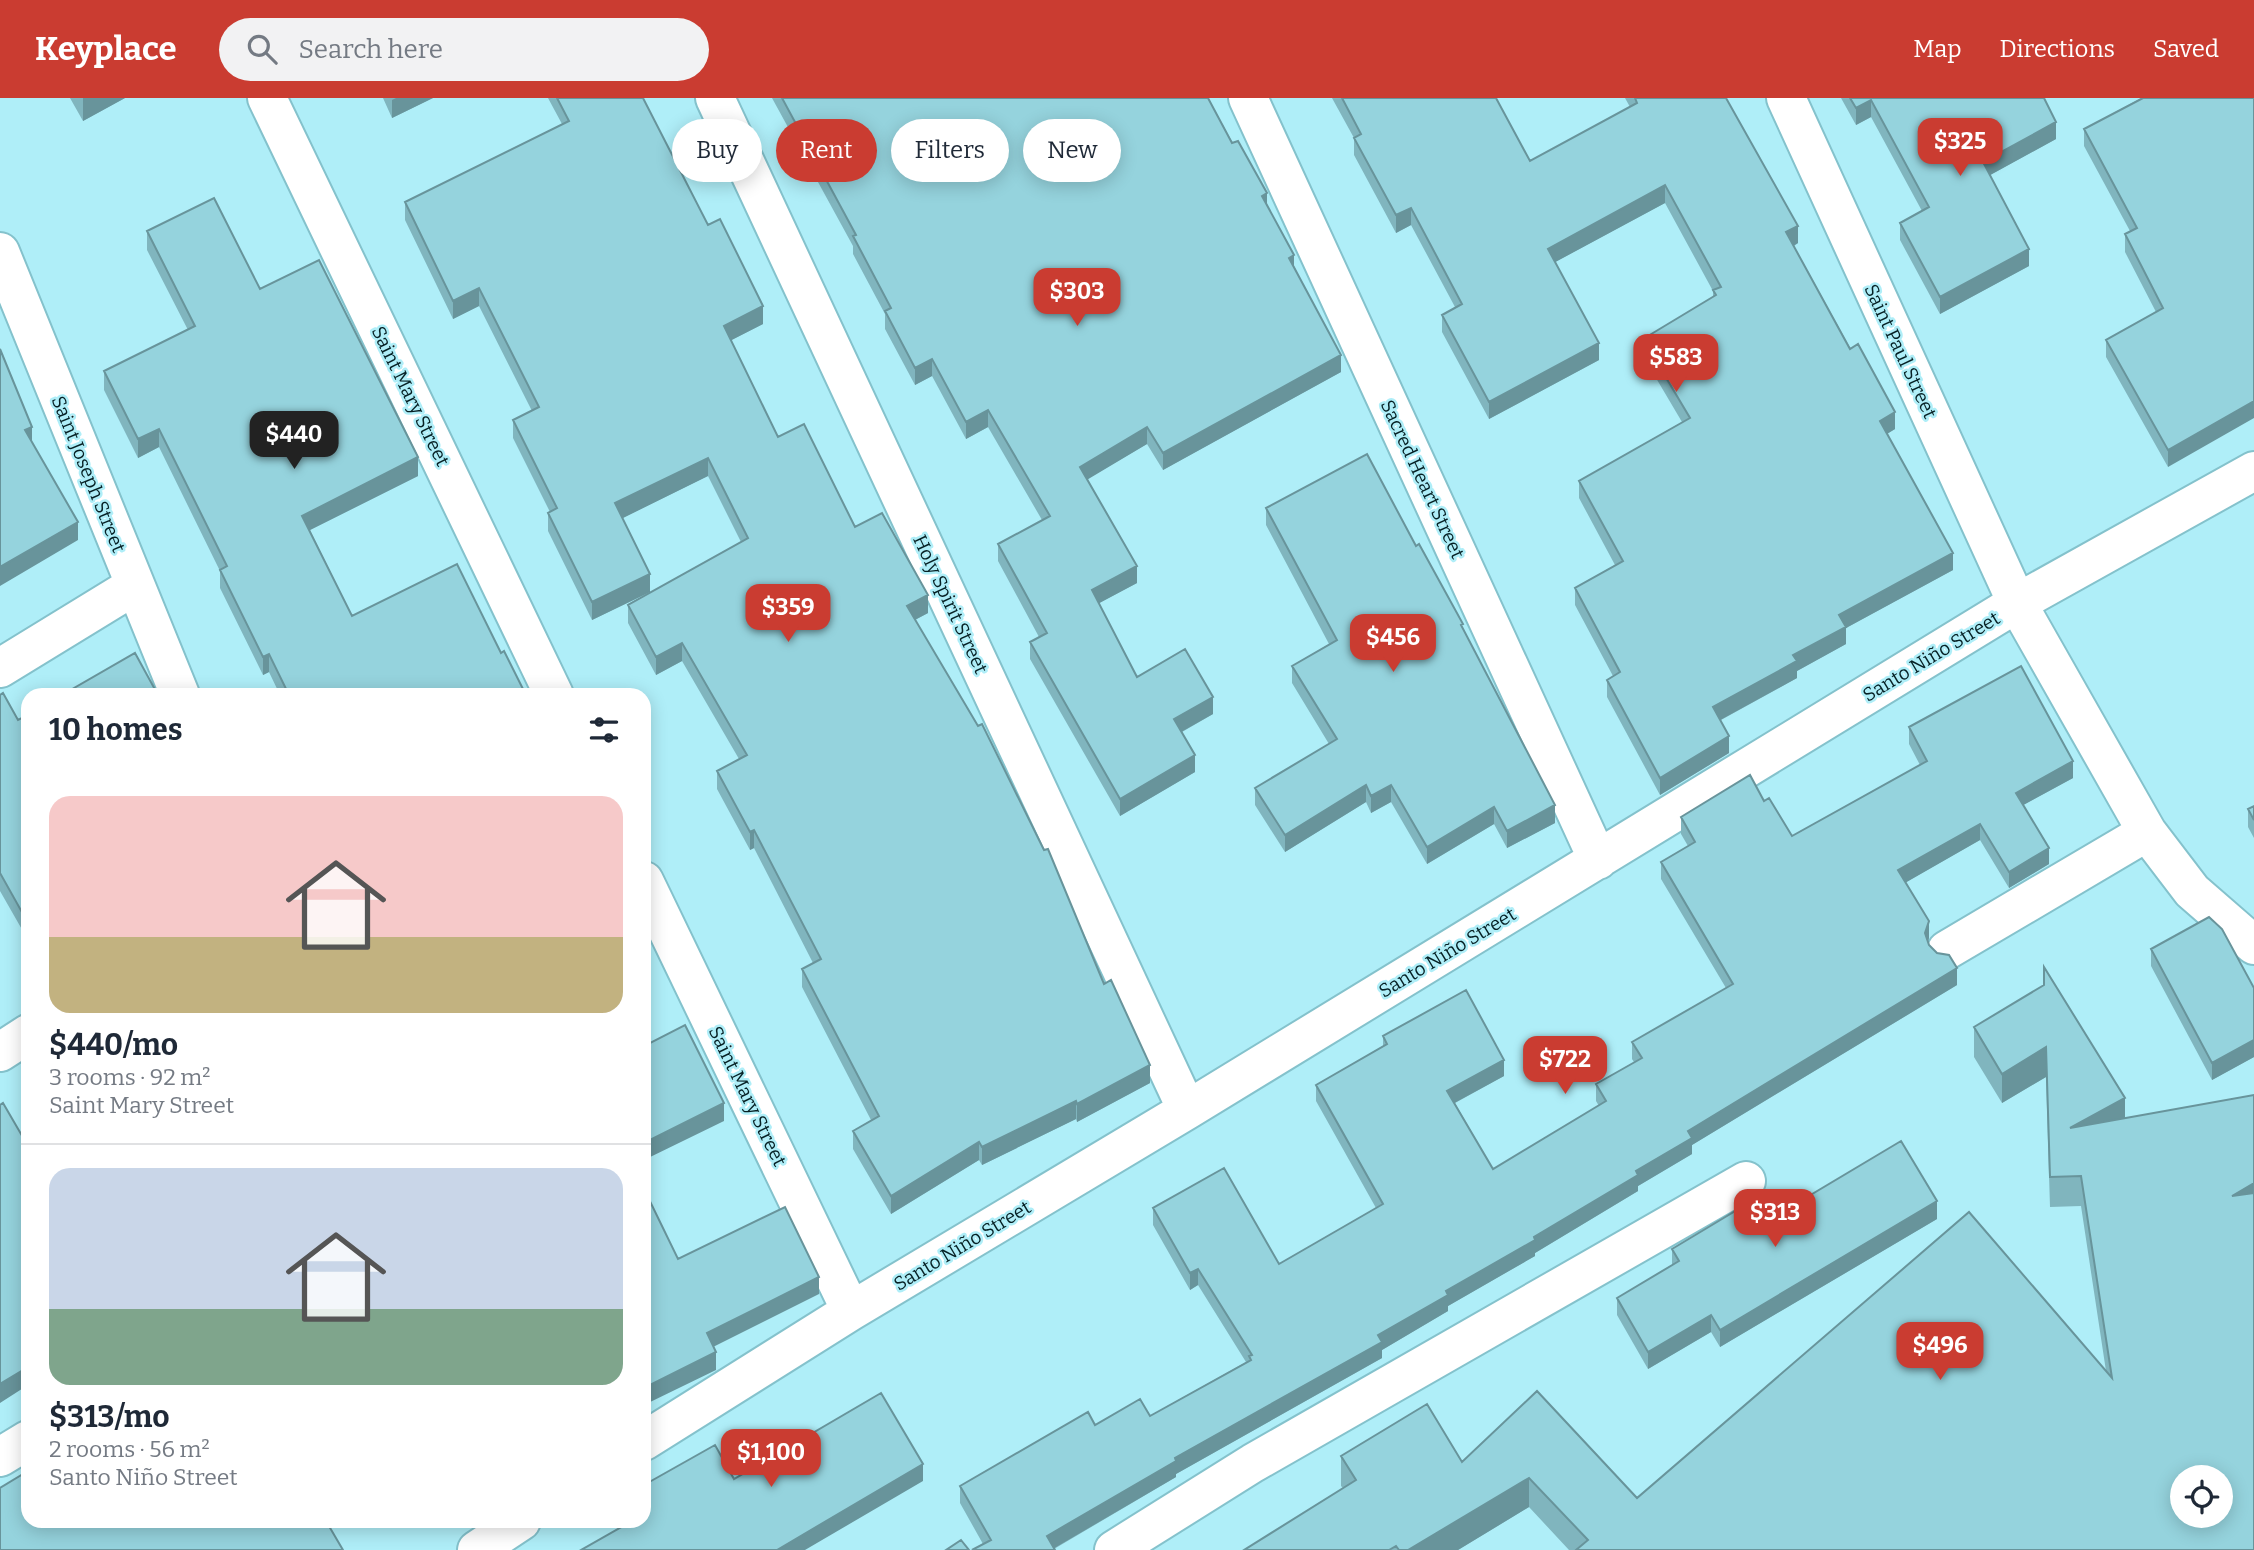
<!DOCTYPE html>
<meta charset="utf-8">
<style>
:root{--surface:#fff;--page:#f2f2f3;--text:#1f2937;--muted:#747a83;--line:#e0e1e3;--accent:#ca3c31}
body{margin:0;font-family:Bitter,serif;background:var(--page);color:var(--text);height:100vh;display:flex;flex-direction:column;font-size:26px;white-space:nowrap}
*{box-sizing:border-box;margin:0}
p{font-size:23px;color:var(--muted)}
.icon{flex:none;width:38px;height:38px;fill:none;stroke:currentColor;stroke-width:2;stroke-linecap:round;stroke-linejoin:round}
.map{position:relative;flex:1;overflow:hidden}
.details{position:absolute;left:21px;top:590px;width:630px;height:840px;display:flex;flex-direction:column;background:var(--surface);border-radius:21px;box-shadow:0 4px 18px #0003}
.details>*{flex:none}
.banner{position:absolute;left:672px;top:21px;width:665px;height:63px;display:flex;gap:14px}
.tools{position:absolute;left:2170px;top:1367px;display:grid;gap:14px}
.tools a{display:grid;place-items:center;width:63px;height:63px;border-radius:50%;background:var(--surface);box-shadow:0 4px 18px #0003;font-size:35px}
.price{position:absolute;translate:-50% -60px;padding:0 16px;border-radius:14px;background:var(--accent);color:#fff;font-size:23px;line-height:46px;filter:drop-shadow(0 2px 4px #0008)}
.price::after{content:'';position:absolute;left:50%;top:42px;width:21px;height:16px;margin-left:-10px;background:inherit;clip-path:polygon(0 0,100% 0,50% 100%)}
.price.on{background:#222;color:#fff}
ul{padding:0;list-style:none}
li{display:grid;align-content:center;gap:14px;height:371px;padding:0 28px}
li+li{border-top:2px solid var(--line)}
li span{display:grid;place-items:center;height:217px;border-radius:21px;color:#555}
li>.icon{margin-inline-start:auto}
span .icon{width:126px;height:126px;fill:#fffc;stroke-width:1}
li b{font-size:30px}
h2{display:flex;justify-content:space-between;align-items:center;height:84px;padding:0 28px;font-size:30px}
.pill{padding:0 24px;border-radius:32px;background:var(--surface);box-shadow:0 4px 18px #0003;font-size:24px;line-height:63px}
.pill.on{background:var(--accent);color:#fff}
header{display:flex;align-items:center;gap:42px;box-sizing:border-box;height:98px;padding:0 35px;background:var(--accent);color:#fff}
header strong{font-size:33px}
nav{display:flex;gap:38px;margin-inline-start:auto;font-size:24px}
.search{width:490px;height:63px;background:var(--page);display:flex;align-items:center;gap:18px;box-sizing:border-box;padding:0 24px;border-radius:38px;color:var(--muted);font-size:26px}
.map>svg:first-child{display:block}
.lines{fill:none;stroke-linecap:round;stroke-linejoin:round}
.minor-casing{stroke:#84c2cc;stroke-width:42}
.minor{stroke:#fff;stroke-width:38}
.wall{fill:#80b5be}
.shaded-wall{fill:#68949b}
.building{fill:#95d3dd;stroke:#68949b;stroke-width:2;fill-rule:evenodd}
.labels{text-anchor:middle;stroke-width:5;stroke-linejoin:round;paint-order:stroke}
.street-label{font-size:19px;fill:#062024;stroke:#afeef8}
</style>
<header>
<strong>Keyplace</strong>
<div class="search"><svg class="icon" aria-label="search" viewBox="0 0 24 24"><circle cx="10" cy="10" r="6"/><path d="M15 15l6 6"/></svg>Search here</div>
<nav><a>Map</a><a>Directions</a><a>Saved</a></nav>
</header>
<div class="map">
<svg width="2254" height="1452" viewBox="0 0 2254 1452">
<rect width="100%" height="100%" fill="#afeef8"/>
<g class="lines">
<defs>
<path id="minor" d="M 267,0 L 554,597
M 715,0 L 1187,1012
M 1248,0 L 1598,762
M 1786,0 L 2017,505 L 2147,734 L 2192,793 L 2254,847
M 0,154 L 180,597
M 0,570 L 134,488
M 644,783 L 851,1213
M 1947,852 L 2147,734
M 0,954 L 28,936
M 644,1343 L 851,1213 L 1187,1012 L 2017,505 L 2254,373
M 0,1359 L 28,1342
M 477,1452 L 521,1423
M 1114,1452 L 1253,1365 L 1746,1083"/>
</defs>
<!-- minor casing -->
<use href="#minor" class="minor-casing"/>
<!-- minor -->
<use href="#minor" class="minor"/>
</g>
<!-- wall -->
<path class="wall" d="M 70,0 L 125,0 L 83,23 Z
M 383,0 L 433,0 L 392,20 Z
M 548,0 L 643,0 L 708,127 L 763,226 L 731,242 L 778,339 L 928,515 L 915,522 L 1104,886 L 1150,985 L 1077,1024 L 1076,1021 L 982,1067 L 979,1062 L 891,1116 L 853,1051 L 853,1033 L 871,1022 L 802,889 L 802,871 L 813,865 L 754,750 L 750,752 L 717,691 L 717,673 L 739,661 L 682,563 L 656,577 L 628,525 L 628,507 L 741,444 L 708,378 L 622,420 L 650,494 L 592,522 L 548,433 L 548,415 L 550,414 L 513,340 L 513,322 L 532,313 L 479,208 L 453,221 L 405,122 L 405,104 L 562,26 Z
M 772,0 L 1208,0 L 1267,107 L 1341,274 L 1163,372 L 1147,346 L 1087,381 L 1137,485 L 1099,505 L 1137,579 L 1213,616 L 1182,634 L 1195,674 L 1120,718 L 1030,561 L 1030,544 L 1039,539 L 998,463 L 998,446 L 1042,422 L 988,329 L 966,341 L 932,278 L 915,287 L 885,231 L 885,216 L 853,156 L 853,148 Z
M 1332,0 L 1496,0 L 1530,63 L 1630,9 L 1625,0 L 1726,0 L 1798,145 L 1794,148 L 1895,331 L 1887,336 L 1953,472 L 1846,530 L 1846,546 L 1797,573 L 1797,580 L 1721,622 L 1729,655 L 1660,697 L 1607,599 L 1607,582 L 1613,578 L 1575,507 L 1575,490 L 1615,467 L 1579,400 L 1579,383 L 1682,324 L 1643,258 L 1643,241 L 1713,199 L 1713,193 L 1665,105 L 1555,164 L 1599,262 L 1489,321 L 1442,234 L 1442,217 L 1455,209 L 1411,127 L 1396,135 L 1354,57 L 1354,40 Z
M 1841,0 L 2044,0 L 2056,41 L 1990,77 L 2029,168 L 1940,216 L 1900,142 L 1900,125 L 1922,113 L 1871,19 L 1856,27 Z
M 2141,0 L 2254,0 L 2168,369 L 2106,259 L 2106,242 L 2156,214 L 2125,154 L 2125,136 L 2130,133 L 2084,48 L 2084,31 Z
M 147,133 L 260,191 L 418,378 L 310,432 L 352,518 L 501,555 L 526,597 L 280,597 L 269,574 L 263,577 L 220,490 L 220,473 L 159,349 L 138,360 L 104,292 L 104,273 L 188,232 L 147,152 Z
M 1266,410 L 1416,448 L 1463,533 L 1555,725 L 1507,750 L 1494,726 L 1427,766 L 1391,704 L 1371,715 L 1366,704 L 1285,754 L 1255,707 L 1255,690 L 1329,646 L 1292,585 L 1292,568 L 1329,546 L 1266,427 Z
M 0,597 L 18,622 L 28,617 L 28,842 L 0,793 Z
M 1909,629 L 2073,680 L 2023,707 L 2049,766 L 2009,790 L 1980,742 L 1906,784 L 1929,840 L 1928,844 L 1929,847 L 1957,887 L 1692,1047 L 1692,1056 L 1638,1088 L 1638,1093 L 1535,1155 L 1535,1158 L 1448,1208 L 1448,1213 L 1382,1252 L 1382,1260 L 1176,1376 L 1176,1379 L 1054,1451 L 983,1446 L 960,1405 L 960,1388 L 1095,1327 L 1150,1318 L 1246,1264 L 1198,1187 L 1190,1192 L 1153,1127 L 1153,1110 L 1279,1166 L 1376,1110 L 1316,1003 L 1316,987 L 1383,948 L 1383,938 L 1504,978 L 1455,1005 L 1493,1071 L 1599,1008 L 1596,1003 L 1596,986 L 1634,964 L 1632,961 L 1632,944 L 1726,890 L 1661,781 L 1661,764 L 1688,748 L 1681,736 L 1681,719 L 1764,703 L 1792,738 L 1920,667 L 1909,646 Z
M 2254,708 L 2254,740 L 2248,729 L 2248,711 Z
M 2151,851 L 2254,890 L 2254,959 L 2212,982 L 2151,868 Z
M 2044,887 L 2125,1020 L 2254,1452 L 1569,1452 L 1529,1409 L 1458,1452 L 1244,1452 L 1343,1390 L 1341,1388 L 1341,1358 L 1462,1364 L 1637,1400 L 2106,1273 L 2081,1108 L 2050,1109 L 2046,979 L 2002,1005 L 1974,959 L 1974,929 Z
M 1937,1121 L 1720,1249 L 1711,1234 L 1648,1271 L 1617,1217 L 1617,1200 L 1672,1167 L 1672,1151 L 1750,1133 Z"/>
<!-- shaded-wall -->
<path class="shaded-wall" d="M 83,0 L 125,0 L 83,23 Z
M 396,0 L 433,0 L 392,20 L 392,2 Z
M 1871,2 L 1871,19 L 1856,27 L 1856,10 Z
M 2056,24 L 2056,41 L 1983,81 L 1983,64 Z
M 1665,87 L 1665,105 L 1548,168 L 1548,151 Z
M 1267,95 L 1267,112 L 1262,98 Z
M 1411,110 L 1411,127 L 1396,135 L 1396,117 Z
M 1798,128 L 1798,145 L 1786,152 L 1786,134 Z
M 2029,151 L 2029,168 L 1940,216 L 1940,199 Z
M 1294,157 L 1294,175 L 1289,160 Z
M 479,190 L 479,208 L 453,221 L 453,203 Z
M 763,208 L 763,226 L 724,246 L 724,228 Z
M 1599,245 L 1599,262 L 1489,321 L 1489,304 Z
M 1341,257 L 1341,274 L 1163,372 L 1163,355 Z
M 932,261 L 932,278 L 915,287 L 915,270 Z
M 2254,303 L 2254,320 L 2168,369 L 2168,352 Z
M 988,312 L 988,329 L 966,341 L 966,324 Z
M 1895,314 L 1895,331 L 1880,340 L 1880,323 Z
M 32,329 L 32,348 L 25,332 Z
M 1147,329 L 1147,346 L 1080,386 L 1080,369 Z
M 159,331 L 159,349 L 138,360 L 138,341 Z
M 418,359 L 418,378 L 302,436 L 302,418 Z
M 708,360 L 708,378 L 615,424 L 615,405 Z
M 78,424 L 78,442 L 0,488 L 0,469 Z
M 1953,455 L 1953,472 L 1846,530 L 1846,546 L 1797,573 L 1797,580 L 1713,626 L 1713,609 L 1793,557 L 1839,517 Z
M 1137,468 L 1137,485 L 1092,509 L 1092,492 Z
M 650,476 L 650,494 L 592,522 L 592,504 Z
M 928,497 L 928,515 L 907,526 L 907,508 Z
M 682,545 L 682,563 L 656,577 L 656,559 Z
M 269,556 L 269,574 L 263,577 L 263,559 Z
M 1213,599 L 1213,616 L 1174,638 L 1174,621 Z
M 1729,638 L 1729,655 L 1660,697 L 1660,680 Z
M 1195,657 L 1195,674 L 1120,718 L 1120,701 Z
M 2073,663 L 2073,680 L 2016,711 L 2016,695 Z
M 1366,687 L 1366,704 L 1285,754 L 1285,737 Z
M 1391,687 L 1391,704 L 1371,715 L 1371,698 Z
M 1555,707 L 1555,725 L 1507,750 L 1507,733 Z
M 1494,709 L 1494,726 L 1427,766 L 1427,749 Z
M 1980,726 L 1980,742 L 1898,789 L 1898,772 Z
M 754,732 L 754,750 L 750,752 L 750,734 Z
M 2049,750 L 2049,766 L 2009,790 L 2009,774 Z
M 1929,823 L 1929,840 L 1925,852 L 1925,835 Z
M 1957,870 L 1957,887 L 1692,1047 L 1692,1056 L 1638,1088 L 1638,1093 L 1535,1155 L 1535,1158 L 1448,1208 L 1448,1213 L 1382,1252 L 1382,1260 L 1176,1376 L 1176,1379 L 1051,1452 L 1047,1438 L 1378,1237 L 1446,1193 L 1534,1139 L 1636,1073 L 1688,1033 Z
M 2254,942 L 2254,959 L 2212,982 L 2212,965 Z
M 2046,949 L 2046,979 L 2002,1005 L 2002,976 Z
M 1504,962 L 1504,978 L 1447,1009 L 1447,993 Z
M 1150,967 L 1150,985 L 1077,1024 L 1077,1006 Z
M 2125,1000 L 2125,1029 L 2070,1030 Z
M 1076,1003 L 1076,1021 L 982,1067 L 982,1049 Z
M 724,1005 L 724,1023 L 644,1062 L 644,1045 Z
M 979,1044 L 979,1062 L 891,1116 L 891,1098 Z
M 2254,1085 L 2254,1115 L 2232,1098 Z
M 1937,1103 L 1937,1121 L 1720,1249 L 1720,1232 Z
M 1198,1171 L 1198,1187 L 1190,1192 L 1190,1175 Z
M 819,1179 L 819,1196 L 707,1252 L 707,1235 Z
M 1711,1217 L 1711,1234 L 1648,1271 L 1648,1254 Z
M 716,1254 L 716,1272 L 644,1307 L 644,1290 Z
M 28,1269 L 28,1287 L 0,1305 L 0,1286 Z
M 923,1366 L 923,1383 L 805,1452 L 777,1452 Z
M 1529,1380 L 1529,1409 L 1458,1452 L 1408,1452 Z"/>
<!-- building -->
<path class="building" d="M 557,0 L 643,0 L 708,127 L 720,121 L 763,208 L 724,228 L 778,339 L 804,326 L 855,429 L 882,415 L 928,497 L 907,508 L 978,628 L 982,626 L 1044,752 L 1048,751 L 1104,886 L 1111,882 L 1150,967 L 1077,1006 L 1076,1003 L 982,1049 L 979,1044 L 891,1098 L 853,1033 L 879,1018 L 802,871 L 821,861 L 754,732 L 750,734 L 717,673 L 747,657 L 682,545 L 656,559 L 628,507 L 748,440 L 708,360 L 615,405 L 650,476 L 592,504 L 548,415 L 557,410 L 513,322 L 539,309 L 479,190 L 453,203 L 405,104 L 569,23 Z
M 782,0 L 1208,0 L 1232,45 L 1238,43 L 1267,95 L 1262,98 L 1294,157 L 1289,160 L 1341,257 L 1163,355 L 1147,329 L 1080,369 L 1137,468 L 1092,492 L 1137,579 L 1185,551 L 1213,599 L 1174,621 L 1195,657 L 1120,701 L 1030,544 L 1047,535 L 998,446 L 1050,418 L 988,312 L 966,324 L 932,261 L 915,270 L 885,213 L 891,210 L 853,138 L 856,137 Z
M 1342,0 L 1496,0 L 1530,63 L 1637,5 L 1635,0 L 1726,0 L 1798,128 L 1786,134 L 1850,251 L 1858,246 L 1895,314 L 1880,323 L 1953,455 L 1839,517 L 1846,529 L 1793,557 L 1797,563 L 1713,609 L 1729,638 L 1660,680 L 1607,582 L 1620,574 L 1575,490 L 1623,463 L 1579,383 L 1690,320 L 1643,241 L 1716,197 L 1713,192 L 1721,189 L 1665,87 L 1548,151 L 1599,245 L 1489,304 L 1442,217 L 1462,206 L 1411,110 L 1396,117 L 1354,40 L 1361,36 Z
M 1850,0 L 2044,0 L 2056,24 L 1983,64 L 2029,151 L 1940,199 L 1900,125 L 1929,109 L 1871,2 L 1856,10 Z
M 2143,0 L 2254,0 L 2254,303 L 2168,352 L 2106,242 L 2163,210 L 2125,136 L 2137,130 L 2084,31 Z
M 214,100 L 260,191 L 319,162 L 418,359 L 302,418 L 352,518 L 457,466 L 501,555 L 504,553 L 526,597 L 289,597 L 269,556 L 263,559 L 220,472 L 227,468 L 159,331 L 138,341 L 104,273 L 195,228 L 147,133 Z
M 0,251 L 32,329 L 25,332 L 78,424 L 0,469 Z
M 1367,356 L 1416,448 L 1419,446 L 1463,526 L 1461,527 L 1555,707 L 1507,733 L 1494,709 L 1427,749 L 1391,687 L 1371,698 L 1366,687 L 1285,737 L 1255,690 L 1337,641 L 1292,568 L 1337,542 L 1266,410 Z
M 135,555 L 158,597 L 62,597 Z
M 2021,568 L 2073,663 L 2016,695 L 2049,750 L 2009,774 L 1980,726 L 1898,772 L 1929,823 L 1925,835 L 1929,847 L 1937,855 L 1949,857 L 1957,870 L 1688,1033 L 1692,1040 L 1636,1073 L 1638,1077 L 1534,1139 L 1535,1142 L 1446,1193 L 1448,1197 L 1378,1237 L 1382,1244 L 1175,1360 L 1176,1363 L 1047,1438 L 1055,1452 L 972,1452 L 991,1442 L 960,1388 L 1088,1314 L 1095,1327 L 1140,1301 L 1150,1318 L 1251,1262 L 1249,1258 L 1252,1257 L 1198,1171 L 1190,1175 L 1153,1110 L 1224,1070 L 1279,1166 L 1383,1106 L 1316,987 L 1387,946 L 1383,938 L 1466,892 L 1504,962 L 1447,993 L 1493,1071 L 1606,1003 L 1596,986 L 1642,960 L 1632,944 L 1733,886 L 1661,764 L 1695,744 L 1681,719 L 1750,677 L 1764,703 L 1769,700 L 1792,738 L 1927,663 L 1909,629 Z
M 3,595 L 18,622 L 28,617 L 28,825 L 0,775 L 0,597 Z
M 2254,708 L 2254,722 L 2248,711 Z
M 2209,819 L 2222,831 L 2254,890 L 2254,942 L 2212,965 L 2151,851 Z
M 2044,869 L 2125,1000 L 2070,1030 L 2254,997 L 2254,1085 L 2232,1098 L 2254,1095 L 2254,1452 L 1576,1452 L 1588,1442 L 1529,1380 L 1408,1452 L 1399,1452 L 1396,1448 L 1389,1452 L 1244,1452 L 1356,1382 L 1341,1358 L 1427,1306 L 1462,1364 L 1537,1293 L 1637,1400 L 1969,1114 L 2112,1280 L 2081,1078 L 2050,1079 L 2046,949 L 2002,976 L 1974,929 L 2044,887 ZM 2182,1379 L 2221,1379 L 2221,1418 L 2182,1418 Z
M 685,927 L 724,1005 L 644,1045 L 644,948 Z
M 3,1005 L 28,1048 L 28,1269 L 0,1286 L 0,1007 Z
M 1901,1043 L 1937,1103 L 1720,1232 L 1711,1217 L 1648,1254 L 1617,1200 L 1679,1163 L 1672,1151 L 1737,1112 L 1750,1133 Z
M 644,1091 L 678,1161 L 785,1109 L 819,1179 L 707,1235 L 716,1254 L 644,1290 Z
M 881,1295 L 923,1366 L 777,1452 L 581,1452 L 632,1423 L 644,1423 L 644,1387 L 715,1347 L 734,1381 Z
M 28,1373 L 28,1423 L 326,1423 L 343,1452 L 0,1452 L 0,1390 Z
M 961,1442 L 969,1452 L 946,1452 Z"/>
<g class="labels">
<!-- street labels -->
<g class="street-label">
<text transform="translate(1901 253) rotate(65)" y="7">Saint Paul Street</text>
<text transform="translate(411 298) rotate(64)" y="7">Saint Mary Street</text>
<text transform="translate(89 376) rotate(68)" y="7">Saint Joseph Street</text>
<text transform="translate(1423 381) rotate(65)" y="7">Sacred Heart Street</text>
<text transform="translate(951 506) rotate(65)" y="7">Holy Spirit Street</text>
<text transform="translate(1931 558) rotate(-31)" y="7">Santo Niño Street</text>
<text transform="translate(1447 854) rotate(-31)" y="7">Santo Niño Street</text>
<text transform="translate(748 998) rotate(64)" y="7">Saint Mary Street</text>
<text transform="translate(962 1147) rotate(-31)" y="7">Santo Niño Street</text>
</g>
</g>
</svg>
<div class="tools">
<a><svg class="icon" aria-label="locate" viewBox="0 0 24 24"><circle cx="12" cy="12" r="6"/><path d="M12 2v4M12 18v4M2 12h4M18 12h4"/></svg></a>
</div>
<b class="price" style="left:1960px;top:80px">$325</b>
<b class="price" style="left:1077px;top:230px">$303</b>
<b class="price" style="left:1676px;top:296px">$583</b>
<b class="price on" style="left:294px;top:373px">$440</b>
<b class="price" style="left:788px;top:546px">$359</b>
<b class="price" style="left:1393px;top:576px">$456</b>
<b class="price" style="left:1565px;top:998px">$722</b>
<b class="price" style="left:1775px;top:1151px">$313</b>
<b class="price" style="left:1940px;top:1284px">$496</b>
<b class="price" style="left:771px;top:1391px">$1,100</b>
<div class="banner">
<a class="pill">Buy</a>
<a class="pill on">Rent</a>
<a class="pill">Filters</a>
<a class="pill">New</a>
</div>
<section class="details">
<h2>10 homes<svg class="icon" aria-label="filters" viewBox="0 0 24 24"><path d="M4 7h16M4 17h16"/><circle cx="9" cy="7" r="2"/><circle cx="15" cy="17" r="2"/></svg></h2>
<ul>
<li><span style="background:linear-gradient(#f6c9c9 65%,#c2b280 0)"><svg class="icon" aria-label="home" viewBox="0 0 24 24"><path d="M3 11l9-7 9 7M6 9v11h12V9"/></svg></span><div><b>$440/mo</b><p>3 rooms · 92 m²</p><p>Saint Mary Street</p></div></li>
<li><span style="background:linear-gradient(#c9d6e8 65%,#7fa58c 0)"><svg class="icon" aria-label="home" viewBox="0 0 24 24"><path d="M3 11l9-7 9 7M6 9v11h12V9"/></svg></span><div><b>$313/mo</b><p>2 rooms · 56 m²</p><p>Santo Niño Street</p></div></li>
</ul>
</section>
</div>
